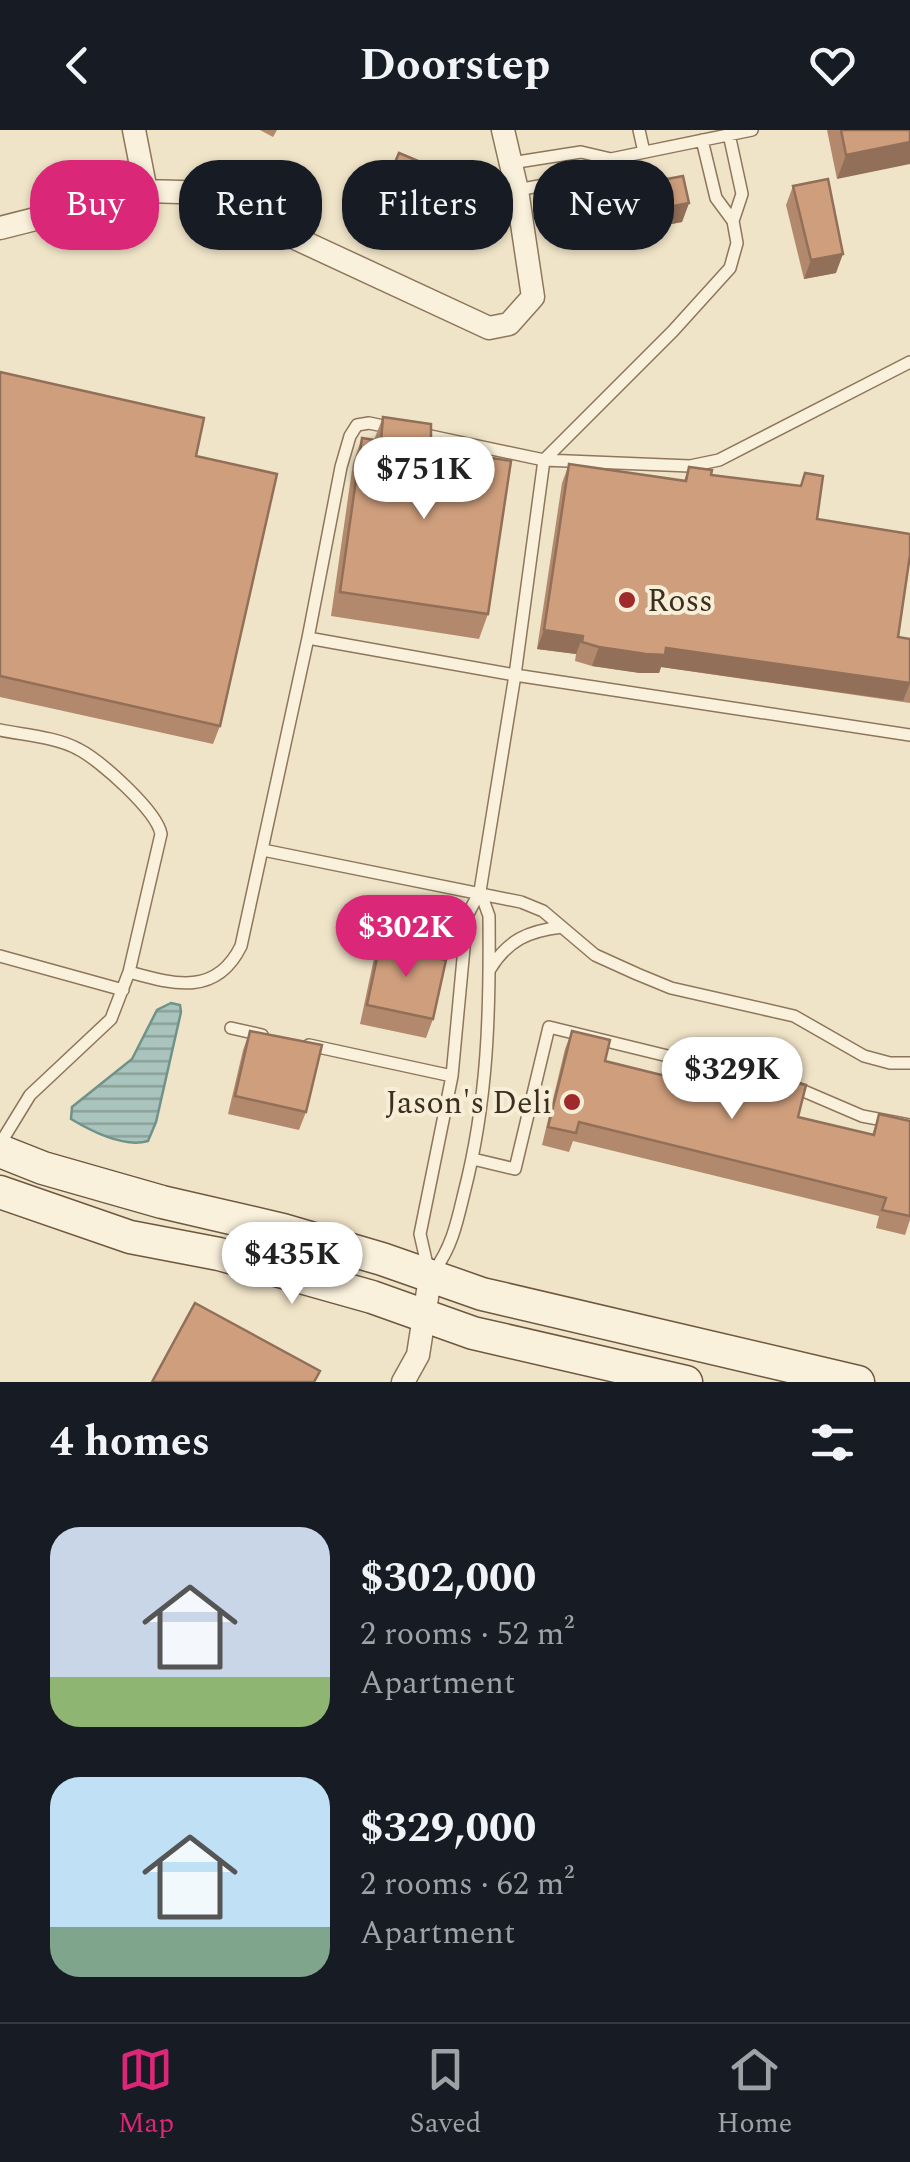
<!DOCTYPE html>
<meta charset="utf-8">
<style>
:root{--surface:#171b24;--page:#242831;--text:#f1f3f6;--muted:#9ea1a6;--line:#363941;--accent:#db2777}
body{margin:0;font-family:Spectral,serif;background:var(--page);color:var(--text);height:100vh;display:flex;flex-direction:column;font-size:38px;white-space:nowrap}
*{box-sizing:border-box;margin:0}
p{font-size:32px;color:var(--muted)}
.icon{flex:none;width:55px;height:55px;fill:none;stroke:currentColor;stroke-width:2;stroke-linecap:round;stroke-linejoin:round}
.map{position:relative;height:1252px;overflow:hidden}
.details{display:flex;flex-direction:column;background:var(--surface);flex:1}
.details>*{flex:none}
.guide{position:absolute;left:30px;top:30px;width:850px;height:90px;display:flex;gap:20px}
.price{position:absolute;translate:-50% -85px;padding:0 22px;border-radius:35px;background:#fff;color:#222;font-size:32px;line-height:65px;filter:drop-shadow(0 2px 5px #0008)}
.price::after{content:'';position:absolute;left:50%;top:60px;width:30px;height:22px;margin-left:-15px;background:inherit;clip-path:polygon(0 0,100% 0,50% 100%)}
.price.selected{background:var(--accent);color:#fff}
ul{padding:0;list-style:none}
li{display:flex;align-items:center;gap:30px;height:250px;padding:0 50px}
li span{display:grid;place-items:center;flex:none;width:280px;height:200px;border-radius:30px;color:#555}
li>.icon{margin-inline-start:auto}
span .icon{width:120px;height:120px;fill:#fffc;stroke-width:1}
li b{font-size:42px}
h2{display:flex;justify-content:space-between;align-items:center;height:120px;padding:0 50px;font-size:42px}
.pill{padding:0 35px;border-radius:40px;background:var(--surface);box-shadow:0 2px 8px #0004;font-size:35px;line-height:90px}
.pill.selected{background:var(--accent);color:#fff}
header{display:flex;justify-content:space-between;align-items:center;height:130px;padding:0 50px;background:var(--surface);font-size:45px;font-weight:700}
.tab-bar{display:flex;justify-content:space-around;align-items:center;height:140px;border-top:2px solid var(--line);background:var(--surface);font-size:28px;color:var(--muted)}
.tab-bar a{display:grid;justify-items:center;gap:5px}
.tab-bar .selected{color:var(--accent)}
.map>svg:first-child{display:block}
.water{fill:url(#water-rules);stroke:#6f938a;stroke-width:2.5}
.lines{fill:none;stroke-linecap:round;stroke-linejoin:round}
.service-casing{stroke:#8d765c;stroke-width:14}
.minor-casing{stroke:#8d765c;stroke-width:25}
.secondary-casing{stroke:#6f573f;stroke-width:35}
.service{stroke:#faf1dc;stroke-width:11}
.minor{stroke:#faf1dc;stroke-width:22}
.secondary{stroke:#faf1dc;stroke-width:32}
.wall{fill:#b2896c}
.shaded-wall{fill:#916f58}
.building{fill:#cf9f7d;stroke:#916f58;stroke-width:2.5}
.poi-dot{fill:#9e2a2b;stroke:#f7eed8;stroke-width:4}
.labels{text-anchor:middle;stroke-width:8;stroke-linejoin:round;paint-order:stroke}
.poi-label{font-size:32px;fill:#3d2e20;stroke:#f7eed8;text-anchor:start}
</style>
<header><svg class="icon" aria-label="back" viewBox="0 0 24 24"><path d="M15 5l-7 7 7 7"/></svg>Doorstep<svg class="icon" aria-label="heart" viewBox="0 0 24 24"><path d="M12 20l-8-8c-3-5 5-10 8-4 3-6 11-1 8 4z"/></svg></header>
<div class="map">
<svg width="910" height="1252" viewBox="0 0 910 1252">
<defs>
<pattern id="water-rules" width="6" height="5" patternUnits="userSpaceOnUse" patternTransform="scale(2.5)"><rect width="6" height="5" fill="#a9c4bc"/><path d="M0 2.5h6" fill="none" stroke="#8ba098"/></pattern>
</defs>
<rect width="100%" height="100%" fill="#f0e4c8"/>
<!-- water -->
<path class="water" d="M 171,873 L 180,875 L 181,882 L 156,992 L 148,1011 C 124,1018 91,1001 71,989 L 72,977 L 132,929 L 157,880 Z"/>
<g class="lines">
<defs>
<path id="service" d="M 639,0 L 644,22
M 729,4 L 742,64 L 733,91
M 511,33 L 581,22 L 611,29 L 752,0
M 517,60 L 572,50 L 607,29
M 421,304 L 544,330 L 690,336 L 719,330 L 910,232
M 308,508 L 515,545 L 910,605
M 0,600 C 24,605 56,607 78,619 C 100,630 157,681 161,704 L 129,842 L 111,889 L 30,965 L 0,1014
M 263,720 L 521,772 L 543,781 L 595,825 L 637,844 L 671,858 L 794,886 L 864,926 L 890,933 L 910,933
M 0,826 L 123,860
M 490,839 C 508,810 528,801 562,797
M 129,842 C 173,854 216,867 241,816 L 308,508 L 341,337 L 350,306 L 357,295 L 369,293 L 393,298
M 231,898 L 262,905
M 309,915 L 452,946
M 792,956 L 862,986 L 910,995
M 473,1029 L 515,1039 L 549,897 L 725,940
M 428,1139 L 420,1104 L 452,946 L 467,786 L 480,761 L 515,545 L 544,330 L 673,201 L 730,138 L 737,113 L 733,91 L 716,68 L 702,10
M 434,1141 C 452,1117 457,1092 464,1063 C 488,970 490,882 489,786 L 480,761"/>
<path id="minor" d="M 134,0 L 146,61
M 0,98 L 146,61 L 213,63 L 295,108 L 489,198 L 509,194 L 533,167 L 517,60 L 503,0
M 403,1252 L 418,1225 L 430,1148"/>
<path id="secondary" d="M 0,1021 L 43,1038 L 162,1072 L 283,1100 L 382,1129 L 482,1164 L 858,1252
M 0,1062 L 130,1107 L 219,1124 L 372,1167 L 473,1203 L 686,1252"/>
</defs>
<!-- service casing -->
<use href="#service" class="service-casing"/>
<!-- minor casing -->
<use href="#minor" class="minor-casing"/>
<!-- secondary casing -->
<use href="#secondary" class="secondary-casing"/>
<!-- service -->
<use href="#service" class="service"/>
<!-- minor -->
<use href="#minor" class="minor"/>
<!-- secondary -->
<use href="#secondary" class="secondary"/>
</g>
<!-- wall -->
<path class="wall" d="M 260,0 L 277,0 L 273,7 Z
M 827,0 L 910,0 L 837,49 Z
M 387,51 L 447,65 L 435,93 L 380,70 Z
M 793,56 L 836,143 L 804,149 L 786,75 Z
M 620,58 L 689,73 L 682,92 L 619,104 L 613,76 Z
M 0,242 L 196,326 L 220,596 L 213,614 L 0,567 Z
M 383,287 L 431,319 L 488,484 L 479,509 L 331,486 L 353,333 L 362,308 L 374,310 Z
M 569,334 L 684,351 L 689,337 L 711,345 L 800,356 L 805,343 L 817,389 L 898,507 L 910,509 L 910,573 L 661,537 L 659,543 L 640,543 L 592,536 L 575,531 L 576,524 L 537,519 L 562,353 Z
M 381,809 L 417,824 L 433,889 L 426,908 L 360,894 L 374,828 Z
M 250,901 L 306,982 L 299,1000 L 228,984 L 243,920 Z
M 572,901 L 605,931 L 708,956 L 716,933 L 798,987 L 872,1005 L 879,984 L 910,991 L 910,1090 L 905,1105 L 876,1098 L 879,1086 L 573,1011 L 569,1022 L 542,1015 L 565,919 Z"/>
<!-- shaded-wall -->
<path class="shaded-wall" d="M 910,12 L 910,34 L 837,49 L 846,25 Z
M 689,73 L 682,92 L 619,104 L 626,85 Z
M 843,124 L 836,143 L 804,149 L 811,130 Z
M 544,500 L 583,506 L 576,524 L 537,519 Z
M 599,517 L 666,518 L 910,553 L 903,571 L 661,537 L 659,543 L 640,543 L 592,536 Z"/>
<!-- building -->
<path class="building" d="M 841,0 L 910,0 L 910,12 L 846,25 Z
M 399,23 L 454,46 L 441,74 L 387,51 Z
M 683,46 L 689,73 L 626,85 L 620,58 Z
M 828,49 L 843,124 L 811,130 L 793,56 Z
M 0,242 L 204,288 L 196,326 L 277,344 L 220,596 L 0,546 Z
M 383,287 L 431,294 L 431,319 L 511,331 L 488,484 L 340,462 L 362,308 L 381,311 Z
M 569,334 L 686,351 L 689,337 L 712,340 L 711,345 L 801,356 L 805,343 L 823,346 L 817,389 L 910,404 L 910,425 L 898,507 L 910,509 L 910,553 L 666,518 L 665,525 L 646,524 L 599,517 L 582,512 L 583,506 L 544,500 Z
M 381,809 L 418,817 L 417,824 L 446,830 L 433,889 L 367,875 Z
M 250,901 L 322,915 L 306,982 L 235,966 Z
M 572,901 L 610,910 L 605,931 L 710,957 L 716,933 L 806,955 L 798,987 L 874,1005 L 879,984 L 910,991 L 910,1086 L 882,1080 L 886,1068 L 579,992 L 576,1003 L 548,997 Z
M 195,1173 L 320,1241 L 314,1252 L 152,1252 Z"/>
<!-- markers -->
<g class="poi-dot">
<circle cx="627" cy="470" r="10"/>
<circle cx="572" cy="972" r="10"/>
</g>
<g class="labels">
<!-- poi labels -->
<g class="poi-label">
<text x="647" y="481">Ross</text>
<text x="552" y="983" text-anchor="end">Jason's Deli</text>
</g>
</g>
</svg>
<b class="price" style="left:424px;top:392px">$751K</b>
<b class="price selected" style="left:406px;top:850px">$302K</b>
<b class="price" style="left:732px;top:992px">$329K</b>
<b class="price" style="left:292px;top:1177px">$435K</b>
<div class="guide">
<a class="pill selected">Buy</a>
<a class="pill">Rent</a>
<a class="pill">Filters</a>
<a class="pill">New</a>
</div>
</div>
<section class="details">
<h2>4 homes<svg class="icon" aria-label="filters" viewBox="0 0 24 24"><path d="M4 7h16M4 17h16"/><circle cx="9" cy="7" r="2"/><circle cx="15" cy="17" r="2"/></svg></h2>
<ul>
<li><span style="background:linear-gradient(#c9d6e8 75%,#8fb573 0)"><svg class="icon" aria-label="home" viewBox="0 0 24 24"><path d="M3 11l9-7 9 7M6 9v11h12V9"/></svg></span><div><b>$302,000</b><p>2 rooms · 52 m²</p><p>Apartment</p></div></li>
<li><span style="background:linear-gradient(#bfe0f5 75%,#7fa58c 0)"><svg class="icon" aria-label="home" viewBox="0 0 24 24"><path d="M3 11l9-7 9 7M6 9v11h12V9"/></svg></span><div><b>$329,000</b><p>2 rooms · 62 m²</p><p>Apartment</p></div></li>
</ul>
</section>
<nav class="tab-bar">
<a class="selected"><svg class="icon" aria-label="map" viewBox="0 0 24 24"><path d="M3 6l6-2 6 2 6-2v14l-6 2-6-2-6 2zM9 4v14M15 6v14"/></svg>Map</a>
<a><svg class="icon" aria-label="saved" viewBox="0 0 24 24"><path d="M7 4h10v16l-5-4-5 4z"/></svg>Saved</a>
<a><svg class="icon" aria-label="home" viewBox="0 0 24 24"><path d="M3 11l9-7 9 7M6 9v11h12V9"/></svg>Home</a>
</nav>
